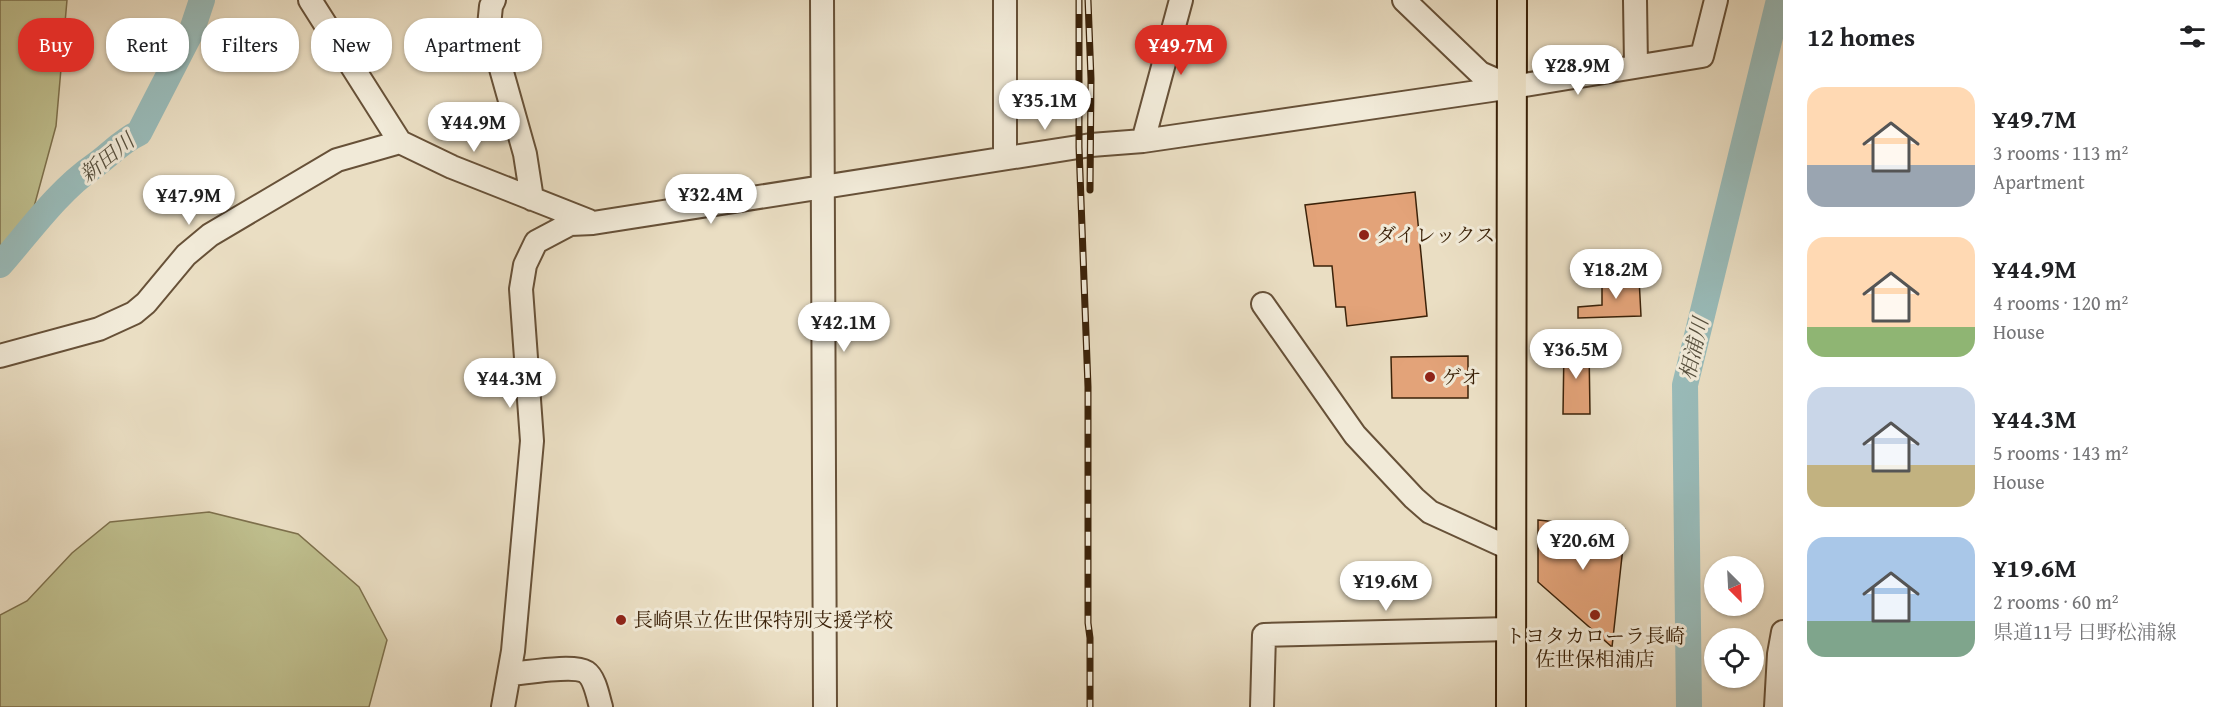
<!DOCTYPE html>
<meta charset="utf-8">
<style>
:root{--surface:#fff;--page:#f6f6f6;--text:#202124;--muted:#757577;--accent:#d93025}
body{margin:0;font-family:"Gentium Book Plus","Noto Serif JP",serif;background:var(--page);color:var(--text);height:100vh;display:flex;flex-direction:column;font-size:22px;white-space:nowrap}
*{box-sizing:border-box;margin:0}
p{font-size:20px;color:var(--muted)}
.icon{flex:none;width:33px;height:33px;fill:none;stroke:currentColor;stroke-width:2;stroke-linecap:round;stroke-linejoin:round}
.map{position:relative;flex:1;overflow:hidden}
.drawer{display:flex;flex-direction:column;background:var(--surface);width:450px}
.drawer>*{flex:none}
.guide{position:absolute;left:18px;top:18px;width:570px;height:54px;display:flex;gap:12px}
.needle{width:39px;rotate:156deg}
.tools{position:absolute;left:1704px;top:556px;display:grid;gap:12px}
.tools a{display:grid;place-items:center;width:60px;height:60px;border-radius:50%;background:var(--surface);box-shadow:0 2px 4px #0004;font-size:30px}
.price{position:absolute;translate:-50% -51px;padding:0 14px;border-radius:21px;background:#fff;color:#222;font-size:20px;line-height:39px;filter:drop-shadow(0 2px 3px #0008)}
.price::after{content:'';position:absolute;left:50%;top:36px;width:18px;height:14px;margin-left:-9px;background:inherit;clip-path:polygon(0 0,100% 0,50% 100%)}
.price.active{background:var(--accent);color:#fff}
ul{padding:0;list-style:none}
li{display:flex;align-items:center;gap:18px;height:150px;padding:0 24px}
li span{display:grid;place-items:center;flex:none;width:168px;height:120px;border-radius:18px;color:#555}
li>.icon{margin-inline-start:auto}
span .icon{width:72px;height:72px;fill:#fffc;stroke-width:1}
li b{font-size:26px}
h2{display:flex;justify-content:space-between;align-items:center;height:72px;padding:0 24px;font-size:26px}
.chip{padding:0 21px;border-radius:24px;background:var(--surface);box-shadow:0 2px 4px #0004;font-size:21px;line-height:54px}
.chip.active{background:var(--accent);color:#fff}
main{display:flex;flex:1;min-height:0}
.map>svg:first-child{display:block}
.green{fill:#bfbf8e;stroke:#7d704c;stroke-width:1.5}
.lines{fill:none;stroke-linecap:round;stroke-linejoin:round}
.river{stroke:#99bbb9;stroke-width:26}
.building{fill:#e3a379;stroke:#3b2209;stroke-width:1.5}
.minor-casing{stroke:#675138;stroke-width:26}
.major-casing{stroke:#3b2209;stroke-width:32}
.minor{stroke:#f1ead8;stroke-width:22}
.major{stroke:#eadec3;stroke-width:28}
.rail-casing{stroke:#3b2209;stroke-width:7}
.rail{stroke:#f1ead8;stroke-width:4.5;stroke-dasharray:14;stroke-linecap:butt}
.poi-dot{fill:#8f2418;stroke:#f1ead8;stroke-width:2}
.labels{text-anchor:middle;stroke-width:6;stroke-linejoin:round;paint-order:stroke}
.poi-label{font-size:20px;fill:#3b2209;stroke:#f1ead8;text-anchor:start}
.water-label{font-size:21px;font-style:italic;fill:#57503e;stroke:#f1ead8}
</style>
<main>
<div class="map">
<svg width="1783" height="707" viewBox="0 0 1783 707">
<rect width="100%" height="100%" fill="#eadec3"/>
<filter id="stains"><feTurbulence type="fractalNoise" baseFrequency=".00333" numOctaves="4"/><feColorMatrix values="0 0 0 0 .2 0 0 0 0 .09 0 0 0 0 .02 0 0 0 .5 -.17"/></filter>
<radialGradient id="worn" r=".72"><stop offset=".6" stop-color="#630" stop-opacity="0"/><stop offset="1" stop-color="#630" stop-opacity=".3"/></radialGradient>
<!-- green -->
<path class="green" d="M 0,0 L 67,0 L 56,126 L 31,218 L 0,266 Z
M 209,512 L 298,534 L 359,587 L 387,640 L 369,707 L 0,707 L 0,615 L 27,601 L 72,553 L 110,522 Z"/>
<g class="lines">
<!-- river -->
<path class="river" d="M 0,265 C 29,232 58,191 94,166 C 109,156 121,141 139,133 L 192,30 L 202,0
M 1689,707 L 1685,385 L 1779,0"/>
</g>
<!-- building -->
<path class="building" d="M 1415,192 L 1427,316 L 1347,326 L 1345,307 L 1336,307 L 1332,266 L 1314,266 L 1305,205 Z
M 1639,278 L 1641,316 L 1578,318 L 1578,307 L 1602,305 L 1602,280 Z
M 1564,346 L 1589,346 L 1590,414 L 1563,414 Z
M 1468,356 L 1468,398 L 1392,398 L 1391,357 Z
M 1538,520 L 1625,529 L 1612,647 L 1538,582 Z"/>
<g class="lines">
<defs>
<path id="minor" d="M 310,0 L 400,142 L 452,167 L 589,221
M 494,0 L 491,6 L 489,26 L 525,154 L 532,199
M 822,0 L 825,707
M 1404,0 L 1480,73 L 1512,87
M 1635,0 L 1636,65
M 1143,141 L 1181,0
M 1005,158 L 1005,0
M 1263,304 L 1355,435 L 1414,498 L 1430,512 L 1511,549
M 0,356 L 99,329 L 134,313 L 146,303 L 186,255 L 210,235 L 337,160 L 400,142
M 509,674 C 525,673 573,664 586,672 C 595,678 598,697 601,707
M 503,707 L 513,651 L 532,441 L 521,289 L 525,265 L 536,242 L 570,224 L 593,223 L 1091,145 L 1143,141 L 1512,87 L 1702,56 L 1716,0
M 1262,707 L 1264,635 L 1510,629
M 1776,707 L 1779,654 L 1783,632"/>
<path id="major" d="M 1511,707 L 1512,0"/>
</defs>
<!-- minor casing -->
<use href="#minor" class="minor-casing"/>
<!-- major casing -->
<use href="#major" class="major-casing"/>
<!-- minor -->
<use href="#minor" class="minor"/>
<!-- major -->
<use href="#major" class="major"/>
<defs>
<path id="rail" d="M 1079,0 L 1079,147 L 1088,387 L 1088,623 L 1090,638 L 1090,707
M 1088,0 L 1091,79 L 1090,190"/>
</defs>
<!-- rail casing -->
<use href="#rail" class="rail-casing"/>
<!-- rail -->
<use href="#rail" class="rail"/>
</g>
<!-- markers -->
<g class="poi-dot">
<circle cx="1364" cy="235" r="6"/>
<circle cx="1430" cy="377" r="6"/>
<circle cx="1595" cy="615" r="6"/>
<circle cx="621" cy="620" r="6"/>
</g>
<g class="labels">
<!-- poi labels -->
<g class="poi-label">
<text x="1376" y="242">ダイレックス</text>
<text x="1442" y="384">ゲオ</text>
<text x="633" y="627">長崎県立佐世保特別支援学校</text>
<text x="1595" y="643" text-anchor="middle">トヨタカローラ長崎<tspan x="1595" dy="23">佐世保相浦店</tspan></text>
</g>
<!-- water labels -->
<g class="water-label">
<text transform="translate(107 158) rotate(-39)" y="7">新田川</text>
<text transform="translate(1694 349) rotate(-77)" y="7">相浦川</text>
</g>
</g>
<rect width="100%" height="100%" filter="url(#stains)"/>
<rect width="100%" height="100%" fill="url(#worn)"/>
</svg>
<div class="tools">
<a><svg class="needle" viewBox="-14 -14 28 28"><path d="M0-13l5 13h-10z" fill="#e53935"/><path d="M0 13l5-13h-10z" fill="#757577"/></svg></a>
<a><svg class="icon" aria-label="locate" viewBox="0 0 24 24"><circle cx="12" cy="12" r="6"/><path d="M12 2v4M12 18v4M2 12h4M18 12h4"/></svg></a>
</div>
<b class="price active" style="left:1181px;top:76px">¥49.7M</b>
<b class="price" style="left:1578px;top:96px">¥28.9M</b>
<b class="price" style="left:1045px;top:131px">¥35.1M</b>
<b class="price" style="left:474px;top:153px">¥44.9M</b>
<b class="price" style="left:711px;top:225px">¥32.4M</b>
<b class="price" style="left:189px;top:226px">¥47.9M</b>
<b class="price" style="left:1616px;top:300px">¥18.2M</b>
<b class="price" style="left:844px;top:353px">¥42.1M</b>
<b class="price" style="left:1576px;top:380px">¥36.5M</b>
<b class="price" style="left:510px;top:409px">¥44.3M</b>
<b class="price" style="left:1583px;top:571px">¥20.6M</b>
<b class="price" style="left:1386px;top:612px">¥19.6M</b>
<div class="guide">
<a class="chip active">Buy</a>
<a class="chip">Rent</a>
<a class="chip">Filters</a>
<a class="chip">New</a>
<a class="chip">Apartment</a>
</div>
</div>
<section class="drawer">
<h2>12 homes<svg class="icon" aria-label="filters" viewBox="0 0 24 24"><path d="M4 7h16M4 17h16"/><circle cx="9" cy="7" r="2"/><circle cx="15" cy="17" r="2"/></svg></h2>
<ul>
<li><span style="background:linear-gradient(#ffd9b3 65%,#9aa5b1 0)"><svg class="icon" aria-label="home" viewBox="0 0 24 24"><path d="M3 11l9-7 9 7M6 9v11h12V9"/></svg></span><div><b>¥49.7M</b><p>3 rooms · 113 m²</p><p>Apartment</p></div></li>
<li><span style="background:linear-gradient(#ffd9b3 75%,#8fb573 0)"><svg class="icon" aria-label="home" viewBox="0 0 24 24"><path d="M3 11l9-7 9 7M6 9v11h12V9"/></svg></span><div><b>¥44.9M</b><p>4 rooms · 120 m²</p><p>House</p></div></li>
<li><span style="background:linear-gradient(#c9d6e8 65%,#c2b280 0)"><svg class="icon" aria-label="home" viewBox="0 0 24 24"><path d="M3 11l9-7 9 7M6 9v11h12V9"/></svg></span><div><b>¥44.3M</b><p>5 rooms · 143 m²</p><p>House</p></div></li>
<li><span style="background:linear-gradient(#a9c7e8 70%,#7fa58c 0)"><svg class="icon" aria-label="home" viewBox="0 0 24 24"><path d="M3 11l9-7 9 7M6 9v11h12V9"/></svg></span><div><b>¥19.6M</b><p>2 rooms · 60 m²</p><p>県道11号 日野松浦線</p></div></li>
</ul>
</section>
</main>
